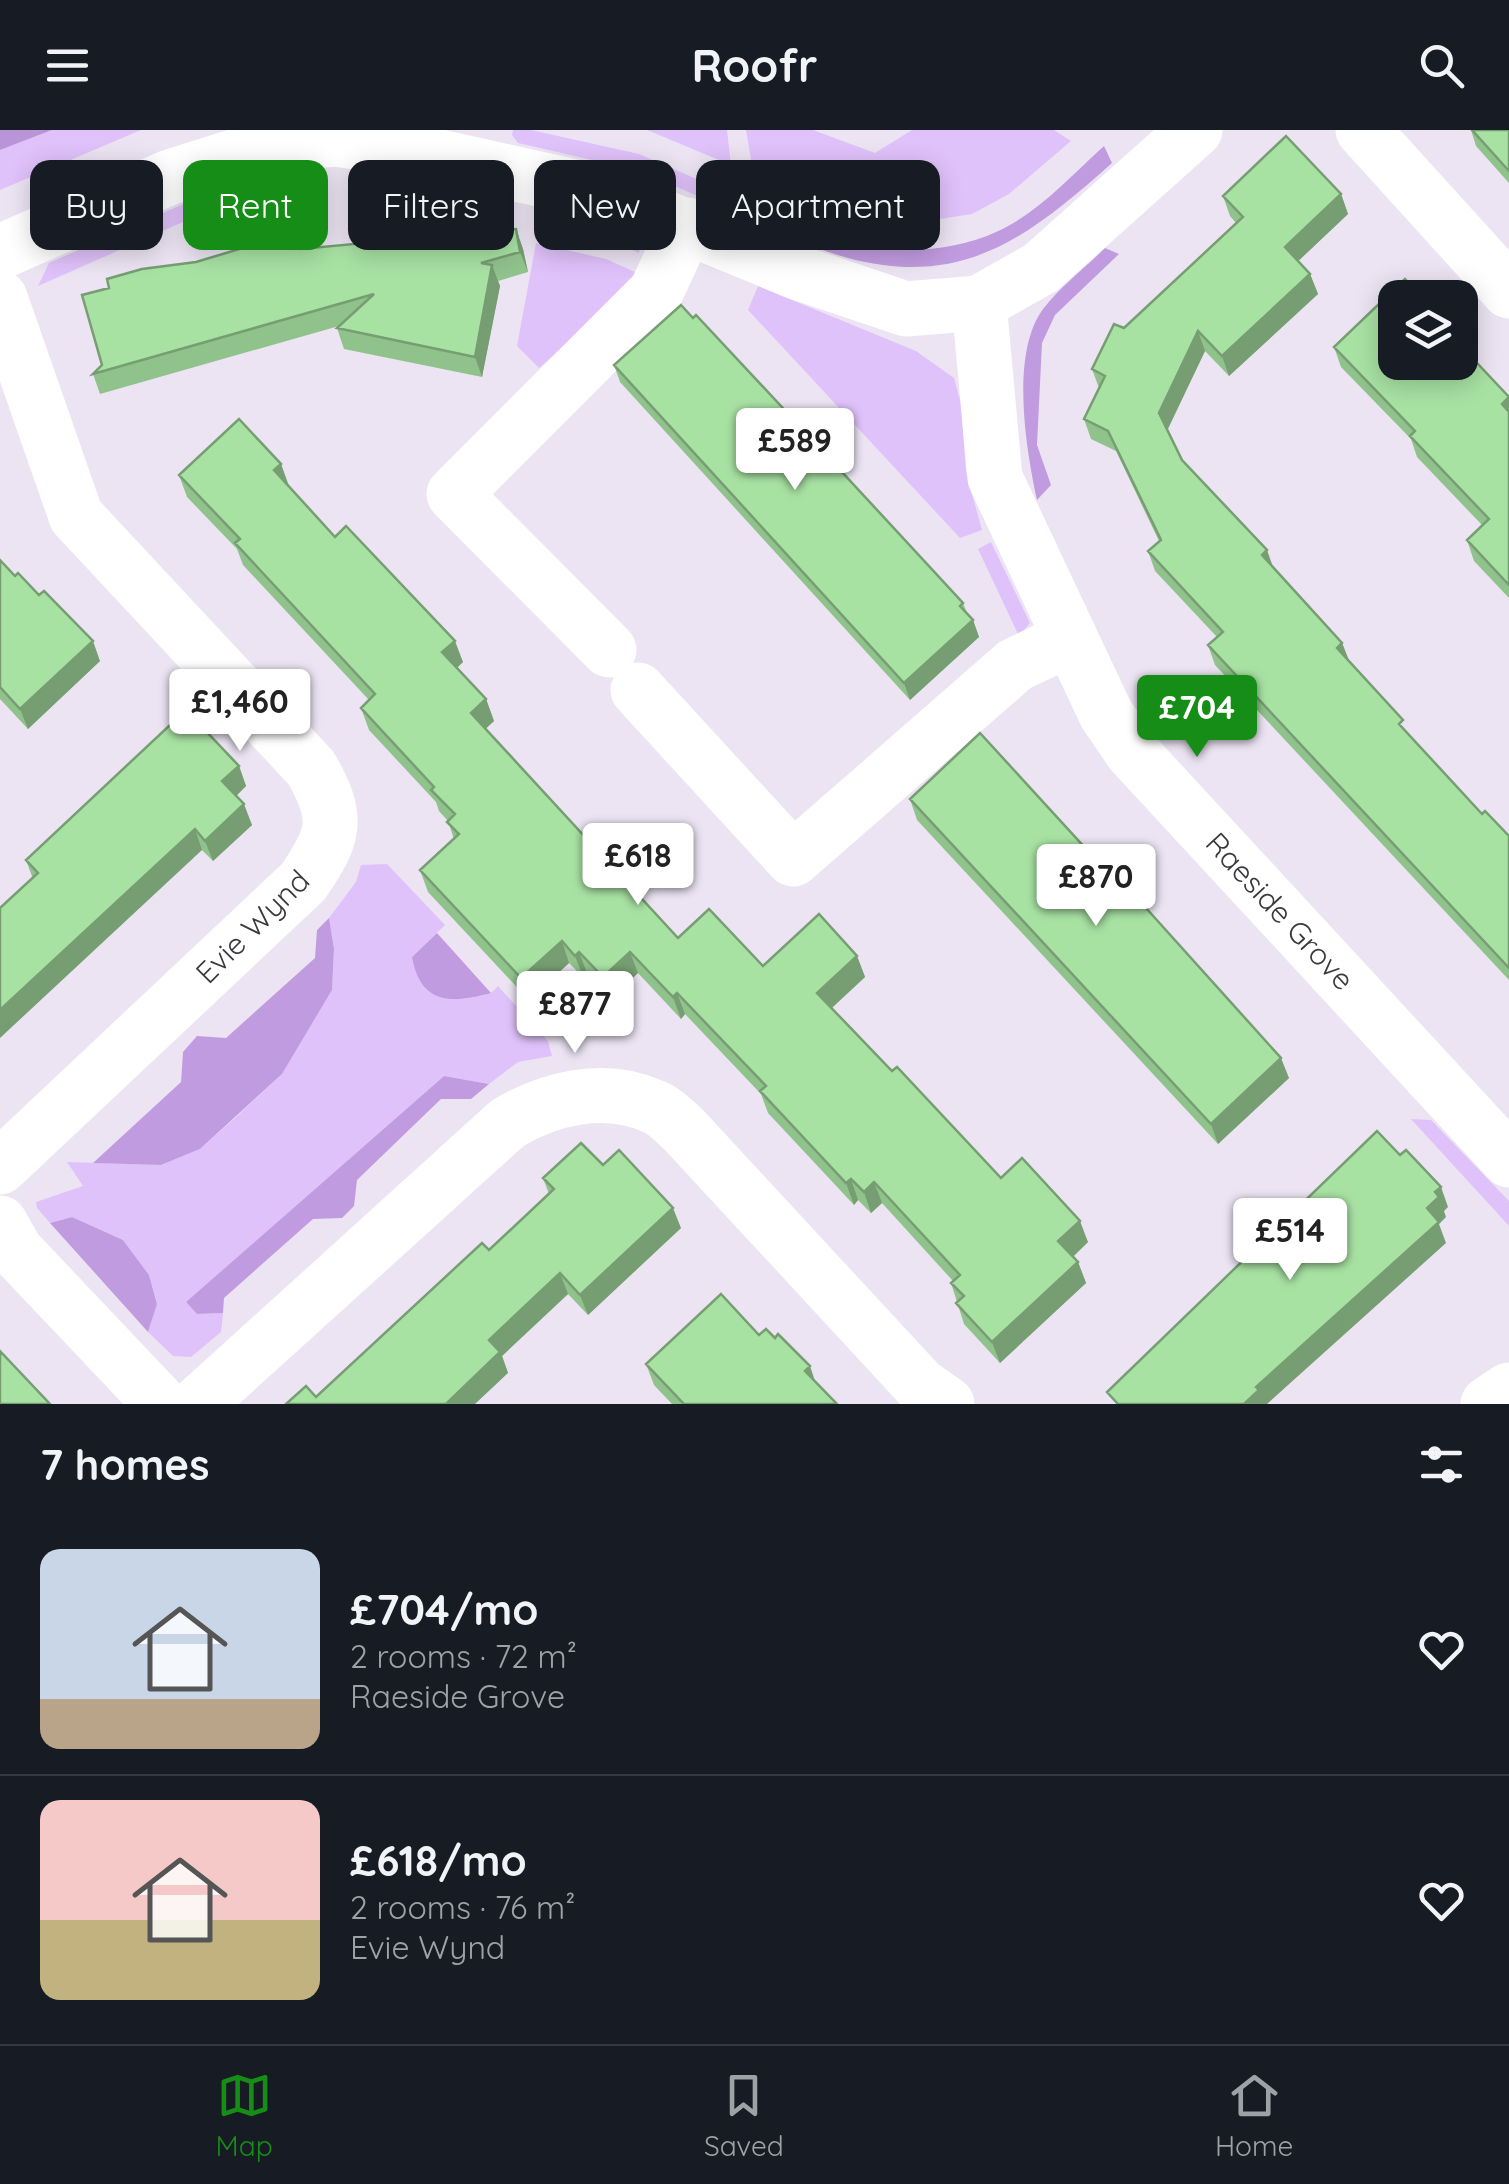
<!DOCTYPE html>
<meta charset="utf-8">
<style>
:root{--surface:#171b24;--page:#242831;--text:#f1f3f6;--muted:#9ea1a6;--line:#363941;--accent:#168d16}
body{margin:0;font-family:Quicksand,sans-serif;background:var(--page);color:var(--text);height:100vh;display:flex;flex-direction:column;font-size:38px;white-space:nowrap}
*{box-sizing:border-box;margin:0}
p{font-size:32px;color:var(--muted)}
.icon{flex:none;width:55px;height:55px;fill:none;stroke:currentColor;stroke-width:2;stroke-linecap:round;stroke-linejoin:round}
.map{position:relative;height:1274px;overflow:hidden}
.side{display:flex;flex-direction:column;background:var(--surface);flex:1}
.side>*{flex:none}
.guide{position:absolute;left:30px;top:30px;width:1000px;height:90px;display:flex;gap:20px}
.buttons{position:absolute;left:1378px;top:150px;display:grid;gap:20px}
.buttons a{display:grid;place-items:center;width:100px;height:100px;border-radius:20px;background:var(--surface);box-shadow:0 5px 25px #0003;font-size:50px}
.price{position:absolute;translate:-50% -85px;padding:0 22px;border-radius:10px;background:#fff;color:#222;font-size:32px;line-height:65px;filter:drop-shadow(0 2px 5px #0008)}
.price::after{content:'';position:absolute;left:50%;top:60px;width:30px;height:22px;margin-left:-15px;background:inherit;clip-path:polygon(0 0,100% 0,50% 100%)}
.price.on{background:var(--accent);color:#fff}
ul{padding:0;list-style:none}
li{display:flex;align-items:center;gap:30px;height:250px;padding:0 40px}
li+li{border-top:2px solid var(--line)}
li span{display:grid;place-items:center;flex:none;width:280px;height:200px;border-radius:20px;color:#555}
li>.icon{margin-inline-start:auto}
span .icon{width:120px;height:120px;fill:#fffc;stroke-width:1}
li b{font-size:42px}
h2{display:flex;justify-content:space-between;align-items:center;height:120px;padding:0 40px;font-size:42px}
.chip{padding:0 35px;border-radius:20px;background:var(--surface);box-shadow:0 5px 25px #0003;font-size:35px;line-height:90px}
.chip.on{background:var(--accent);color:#fff}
header{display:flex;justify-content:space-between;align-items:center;height:130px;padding:0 40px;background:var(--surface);font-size:45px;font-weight:700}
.menu{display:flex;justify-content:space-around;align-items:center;height:140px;border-top:2px solid var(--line);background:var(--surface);font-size:28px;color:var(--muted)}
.menu a{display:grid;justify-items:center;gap:5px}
.menu .on{color:var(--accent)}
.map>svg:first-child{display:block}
.green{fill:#e0c2fa}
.forest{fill:#c19be0}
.water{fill:#ba94d8}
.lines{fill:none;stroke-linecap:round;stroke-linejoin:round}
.minor{stroke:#fff;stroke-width:55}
.wall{fill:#90c28c}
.shaded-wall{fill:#769e72}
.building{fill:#a8e2a3;stroke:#769e72;stroke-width:2.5}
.labels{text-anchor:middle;stroke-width:9;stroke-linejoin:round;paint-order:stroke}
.street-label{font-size:30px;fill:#3b393e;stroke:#fff}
</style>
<header><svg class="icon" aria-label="menu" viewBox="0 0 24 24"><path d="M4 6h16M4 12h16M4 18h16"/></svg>Roofr<svg class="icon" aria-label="search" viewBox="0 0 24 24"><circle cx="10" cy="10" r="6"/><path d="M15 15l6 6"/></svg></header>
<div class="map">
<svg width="1509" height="1274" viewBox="0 0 1509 1274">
<rect width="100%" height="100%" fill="#ece4f3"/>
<!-- green -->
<path class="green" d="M 52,0 L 141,0 L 0,60 L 0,20 Z
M 513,0 L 531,0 L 639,24 L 768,80 L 762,94 L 640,41 L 518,13 L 512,5 Z
M 647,0 L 727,0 L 731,35 Z
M 746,0 L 813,0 L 875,23 L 912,0 L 1054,0 L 1071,11 L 1009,64 L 972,84 L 927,91 L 869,87 L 753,41 Z
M 286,41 L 298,55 L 235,69 L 38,156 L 49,133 L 229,54 Z
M 375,46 L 476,65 L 481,81 L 365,59 Z
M 545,79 L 609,93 L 642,107 L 639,123 L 611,110 L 535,93 Z
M 536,113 L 606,129 L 635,142 L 627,160 L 539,238 L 517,216 Z
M 758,156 L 916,221 L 954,248 L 961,274 L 966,342 L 982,400 L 960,408 L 748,180 Z
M 991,412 L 1030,493 L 1019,506 L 978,419 Z
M 387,734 L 445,795 L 412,827 L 491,863 L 498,856 L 548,911 L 552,926 L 518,932 L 489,954 L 444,946 L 186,1172 L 197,1184 L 223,1183 L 221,1202 L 191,1227 L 173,1226 L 148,1202 L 157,1173 L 149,1145 L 123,1110 L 72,1087 L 50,1093 L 37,1078 L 36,1072 L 83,1056 L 67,1032 L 161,1035 L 200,1019 L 235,988 L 282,944 L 332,860 L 334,819 L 329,788 L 356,752 L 361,735 Z
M 1411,989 L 1431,990 L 1509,1071 L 1509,1096 Z"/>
<!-- forest -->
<path class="forest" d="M 1104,16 L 1112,33 C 1030,106 964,159 848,128 C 825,122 803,112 782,104 L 787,86 C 806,94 825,103 844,110 C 891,125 951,123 996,102 C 1037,84 1071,46 1104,16 Z
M 1105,118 L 1119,124 L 1055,185 L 1042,213 L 1037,315 L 1051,355 L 1037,370 C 1026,319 1010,224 1043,179 C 1060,157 1085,138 1105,118 Z
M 329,788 L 334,819 L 332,860 L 282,944 L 200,1019 L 161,1035 L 93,1033 L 181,952 L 183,922 L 197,906 L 226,908 L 315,828 L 317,800 Z
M 437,803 L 491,863 C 452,873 421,876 412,827 Z
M 444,946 L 489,954 L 471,969 L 441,969 L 357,1050 L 354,1076 L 342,1088 L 313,1089 L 224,1168 L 223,1183 L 197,1184 L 186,1172 Z
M 72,1087 L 123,1110 L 149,1145 L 157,1174 L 148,1202 L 50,1093 Z"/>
<!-- water -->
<path class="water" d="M 0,0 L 52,0 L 0,20 Z"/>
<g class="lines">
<!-- minor -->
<g class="minor">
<path d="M 1363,0 L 1509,161"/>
<path d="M 0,122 L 170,47 L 274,14 L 336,9 L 408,20 L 607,64 L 799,143 L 906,179 L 979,173 L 1041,138 L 1195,0"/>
<path d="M 0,168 L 76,386 L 311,638 C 340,688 335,706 303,752 L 0,1037"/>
<path id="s1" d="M 979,173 L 995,348 L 1106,584 L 1132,622 L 1509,1030"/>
<path d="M 609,520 L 454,364 L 656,162 L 687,95"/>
<path d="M 638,560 L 793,729 L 1015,535 L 1070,509"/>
<path d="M 0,1093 L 16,1121 L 161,1274"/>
<path d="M 198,1274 L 508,993 C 550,968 605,955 652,976 C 664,980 674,991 684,1000 L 920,1255 L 947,1274"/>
<path d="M 1488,1274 L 1509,1260"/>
</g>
</g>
<!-- wall -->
<path class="wall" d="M 1471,0 L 1509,0 L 1509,53 L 1476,16 Z
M 1341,64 L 1348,84 L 1298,131 L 1310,144 L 1318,164 L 1229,246 L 1205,221 L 1167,300 L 1182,330 L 1273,438 L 1342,513 L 1349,531 L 1408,604 L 1482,684 L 1509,706 L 1509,850 L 1215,535 L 1208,515 L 1217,507 L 1155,441 L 1148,421 L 1159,411 L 1116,321 L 1091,309 L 1084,289 L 1099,258 L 1092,239 L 1124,198 L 1236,93 L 1230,86 L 1223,66 Z
M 516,99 L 523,119 L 528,142 L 498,151 L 500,156 L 482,247 L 344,219 L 337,198 L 339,196 L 100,264 L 93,244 L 196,132 L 299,101 L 306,119 Z
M 1395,168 L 1509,267 L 1509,468 L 1474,431 L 1467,410 L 1482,395 L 1417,327 L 1411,309 L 1341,237 L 1334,217 Z
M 614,235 L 963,473 L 967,483 L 973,490 L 979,507 L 910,570 L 620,252 Z
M 281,334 L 288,356 L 335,407 L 463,532 L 457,538 L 486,569 L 494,591 L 485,599 L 678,808 L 763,836 L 857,826 L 865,847 L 832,878 L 892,941 L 1001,1048 L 1088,1112 L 1073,1127 L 1078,1132 L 1086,1153 L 1000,1233 L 964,1194 L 951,1153 L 953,1151 L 882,1073 L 871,1083 L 858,1070 L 854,1075 L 768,983 L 761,964 L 685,884 L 681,889 L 638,843 L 611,868 L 587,843 L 583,847 L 569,833 L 529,870 L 428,762 L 420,740 L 454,709 L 448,691 L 439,681 L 436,672 L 369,600 L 361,578 L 369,570 L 243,435 L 237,419 L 187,367 L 179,345 Z
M 0,430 L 15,446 L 39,465 L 100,531 L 28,599 L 0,569 Z
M 239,636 L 246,656 L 236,666 L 252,695 L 213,731 L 202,720 L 33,749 L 26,730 Z
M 910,669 L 1289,948 L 1218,1014 L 917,690 Z
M 603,1035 L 681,1098 L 588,1185 L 568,1164 L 502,1226 L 508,1243 L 316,1267 L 489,1120 L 549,1064 L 543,1048 Z
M 759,1205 L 815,1252 L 837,1274 L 672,1274 L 654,1255 L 646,1234 Z"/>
<!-- shaded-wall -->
<path class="shaded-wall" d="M 1341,64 L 1348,84 L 1292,137 L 1285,117 Z
M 516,99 L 523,119 L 528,142 L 520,122 Z
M 492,135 L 500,156 L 482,247 L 475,227 Z
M 1310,144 L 1318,164 L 1229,246 L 1222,226 Z
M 1198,201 L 1205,221 L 1166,303 L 1159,283 Z
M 1509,267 L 1509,294 L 1502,274 Z
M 281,334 L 289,356 L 281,362 L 274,340 Z
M 1267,420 L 1274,440 L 1262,425 Z
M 973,490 L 979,507 L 910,570 L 904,553 Z
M 93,511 L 100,531 L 28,599 L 20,579 Z
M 455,511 L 463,532 L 450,544 L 442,522 Z
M 1342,513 L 1350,533 L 1337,518 Z
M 486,569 L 494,591 L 479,605 L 471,583 Z
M 239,636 L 246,656 L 230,672 L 222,651 Z
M 244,674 L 252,695 L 213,731 L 205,711 Z
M 195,699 L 202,720 L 0,908 L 0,880 Z
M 562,811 L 569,833 L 529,870 L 521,848 Z
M 579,822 L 587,843 L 583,847 L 575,826 Z
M 630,822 L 638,843 L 611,868 L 603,847 Z
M 857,826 L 865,847 L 825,884 L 817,863 Z
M 677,863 L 685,884 L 681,889 L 673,867 Z
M 1281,928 L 1289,948 L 1218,1014 L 1211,994 Z
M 851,1049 L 858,1070 L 854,1075 L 846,1053 Z
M 874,1052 L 882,1073 L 871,1083 L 864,1062 Z
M 1441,1057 L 1448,1077 L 1444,1081 L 1446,1087 L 1439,1094 L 1446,1113 L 1267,1274 L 1244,1274 L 1256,1257 L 1427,1078 L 1435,1062 Z
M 673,1078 L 681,1098 L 588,1185 L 580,1165 Z
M 1080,1091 L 1088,1112 L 1066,1133 L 1058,1111 Z
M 1078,1132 L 1086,1153 L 1000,1233 L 992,1212 Z
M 560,1143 L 568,1164 L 502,1226 L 508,1243 L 475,1274 L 446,1274 L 489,1210 Z
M 810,1236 L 817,1257 L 805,1241 Z"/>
<!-- building -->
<path class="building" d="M 1472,0 L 1509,0 L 1509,41 Z
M 1286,6 L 1341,64 L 1285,117 L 1310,144 L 1222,226 L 1198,201 L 1159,283 L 1182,330 L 1267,420 L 1262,425 L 1342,513 L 1337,518 L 1403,590 L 1399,594 L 1482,684 L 1485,681 L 1509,706 L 1509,838 L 1208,515 L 1223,502 L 1148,421 L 1161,410 L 1108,301 L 1084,289 L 1105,246 L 1092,239 L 1114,194 L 1124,198 L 1243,87 L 1223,66 Z
M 516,99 L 520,122 L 481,133 L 492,135 L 475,227 L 337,198 L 374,164 L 93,244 L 102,235 L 82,165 L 109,158 L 107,149 L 142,139 L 196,132 L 299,101 L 301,119 Z
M 1405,149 L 1423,168 L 1395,168 L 1395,232 L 1460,232 L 1460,215 L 1509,267 L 1502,274 L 1509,282 L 1509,455 L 1467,410 L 1489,389 L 1410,306 L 1415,301 L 1334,217 Z
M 681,175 L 693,188 L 696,185 L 781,276 L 963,473 L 960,476 L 973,490 L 904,553 L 614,235 Z
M 239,289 L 281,334 L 274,340 L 335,407 L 346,396 L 455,511 L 442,522 L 486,569 L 471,583 L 678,808 L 709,779 L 763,836 L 819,784 L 857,826 L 817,863 L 892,941 L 897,937 L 1001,1048 L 1022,1028 L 1080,1091 L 1058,1111 L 1078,1132 L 992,1212 L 956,1173 L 964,1166 L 951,1153 L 960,1145 L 874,1052 L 864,1062 L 851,1049 L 846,1053 L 760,961 L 766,956 L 677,863 L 673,867 L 630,822 L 603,847 L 579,822 L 575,826 L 562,811 L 521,848 L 420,740 L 459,704 L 447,692 L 455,684 L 431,660 L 434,657 L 361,578 L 375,564 L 235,413 L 240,409 L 179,345 Z
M 0,430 L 15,446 L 18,443 L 39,465 L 44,461 L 93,511 L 20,579 L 0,557 Z
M 186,580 L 239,636 L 222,651 L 244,674 L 205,711 L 195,699 L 0,880 L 0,778 L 38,743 L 26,730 Z
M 980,603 L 1089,722 L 1092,720 L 1128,758 L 1281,928 L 1211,994 L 910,669 Z
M 1377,1001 L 1400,1025 L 1406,1020 L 1441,1057 L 1435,1062 L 1439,1067 L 1427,1078 L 1439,1092 L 1256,1257 L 1259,1260 L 1244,1274 L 1118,1274 L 1107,1262 Z
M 581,1013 L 603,1035 L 619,1020 L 673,1078 L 580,1165 L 560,1143 L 489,1210 L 500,1222 L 446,1274 L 286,1274 L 306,1256 L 316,1267 L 482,1113 L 489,1120 L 554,1059 L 543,1048 Z
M 721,1164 L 759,1205 L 766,1199 L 775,1208 L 778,1204 L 810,1236 L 805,1241 L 837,1274 L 684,1274 L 646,1234 Z
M 0,1221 L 50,1274 L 0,1274 Z"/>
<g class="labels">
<!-- street labels -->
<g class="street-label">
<text dy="10" stroke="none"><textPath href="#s1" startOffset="700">Raeside Grove</textPath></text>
<text transform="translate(253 797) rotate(-45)" y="10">Evie Wynd</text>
</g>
</g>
</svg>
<div class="buttons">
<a><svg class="icon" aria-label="layers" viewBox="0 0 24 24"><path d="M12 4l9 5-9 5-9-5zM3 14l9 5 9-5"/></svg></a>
</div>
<b class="price" style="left:795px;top:363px">£589</b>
<b class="price" style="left:240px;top:624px">£1,460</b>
<b class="price on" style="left:1197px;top:630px">£704</b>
<b class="price" style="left:638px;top:778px">£618</b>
<b class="price" style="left:1096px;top:799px">£870</b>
<b class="price" style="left:575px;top:926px">£877</b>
<b class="price" style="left:1290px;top:1153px">£514</b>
<div class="guide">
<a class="chip">Buy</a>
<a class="chip on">Rent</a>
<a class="chip">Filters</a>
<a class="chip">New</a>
<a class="chip">Apartment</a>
</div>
</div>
<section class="side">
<h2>7 homes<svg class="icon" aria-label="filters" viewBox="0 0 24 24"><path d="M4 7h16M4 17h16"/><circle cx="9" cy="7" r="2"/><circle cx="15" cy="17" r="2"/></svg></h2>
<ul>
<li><span style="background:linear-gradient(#c9d6e8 75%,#b9a48a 0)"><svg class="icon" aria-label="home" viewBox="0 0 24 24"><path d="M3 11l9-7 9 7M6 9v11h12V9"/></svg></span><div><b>£704/mo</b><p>2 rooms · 72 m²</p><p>Raeside Grove</p></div><svg class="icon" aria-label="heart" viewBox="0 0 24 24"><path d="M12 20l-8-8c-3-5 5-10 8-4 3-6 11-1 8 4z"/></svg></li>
<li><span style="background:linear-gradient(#f6c9c9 60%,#c2b280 0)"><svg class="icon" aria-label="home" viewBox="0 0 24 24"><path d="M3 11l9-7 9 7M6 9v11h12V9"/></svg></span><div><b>£618/mo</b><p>2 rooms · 76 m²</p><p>Evie Wynd</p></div><svg class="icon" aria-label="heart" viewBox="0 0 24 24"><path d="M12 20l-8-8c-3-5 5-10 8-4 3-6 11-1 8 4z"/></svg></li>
</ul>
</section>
<nav class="menu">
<a class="on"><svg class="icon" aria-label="map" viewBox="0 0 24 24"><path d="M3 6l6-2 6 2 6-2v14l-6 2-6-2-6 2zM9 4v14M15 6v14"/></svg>Map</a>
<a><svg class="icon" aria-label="saved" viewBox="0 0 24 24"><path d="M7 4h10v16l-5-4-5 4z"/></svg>Saved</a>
<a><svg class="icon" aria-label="home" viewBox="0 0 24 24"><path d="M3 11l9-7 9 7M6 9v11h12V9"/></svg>Home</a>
</nav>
